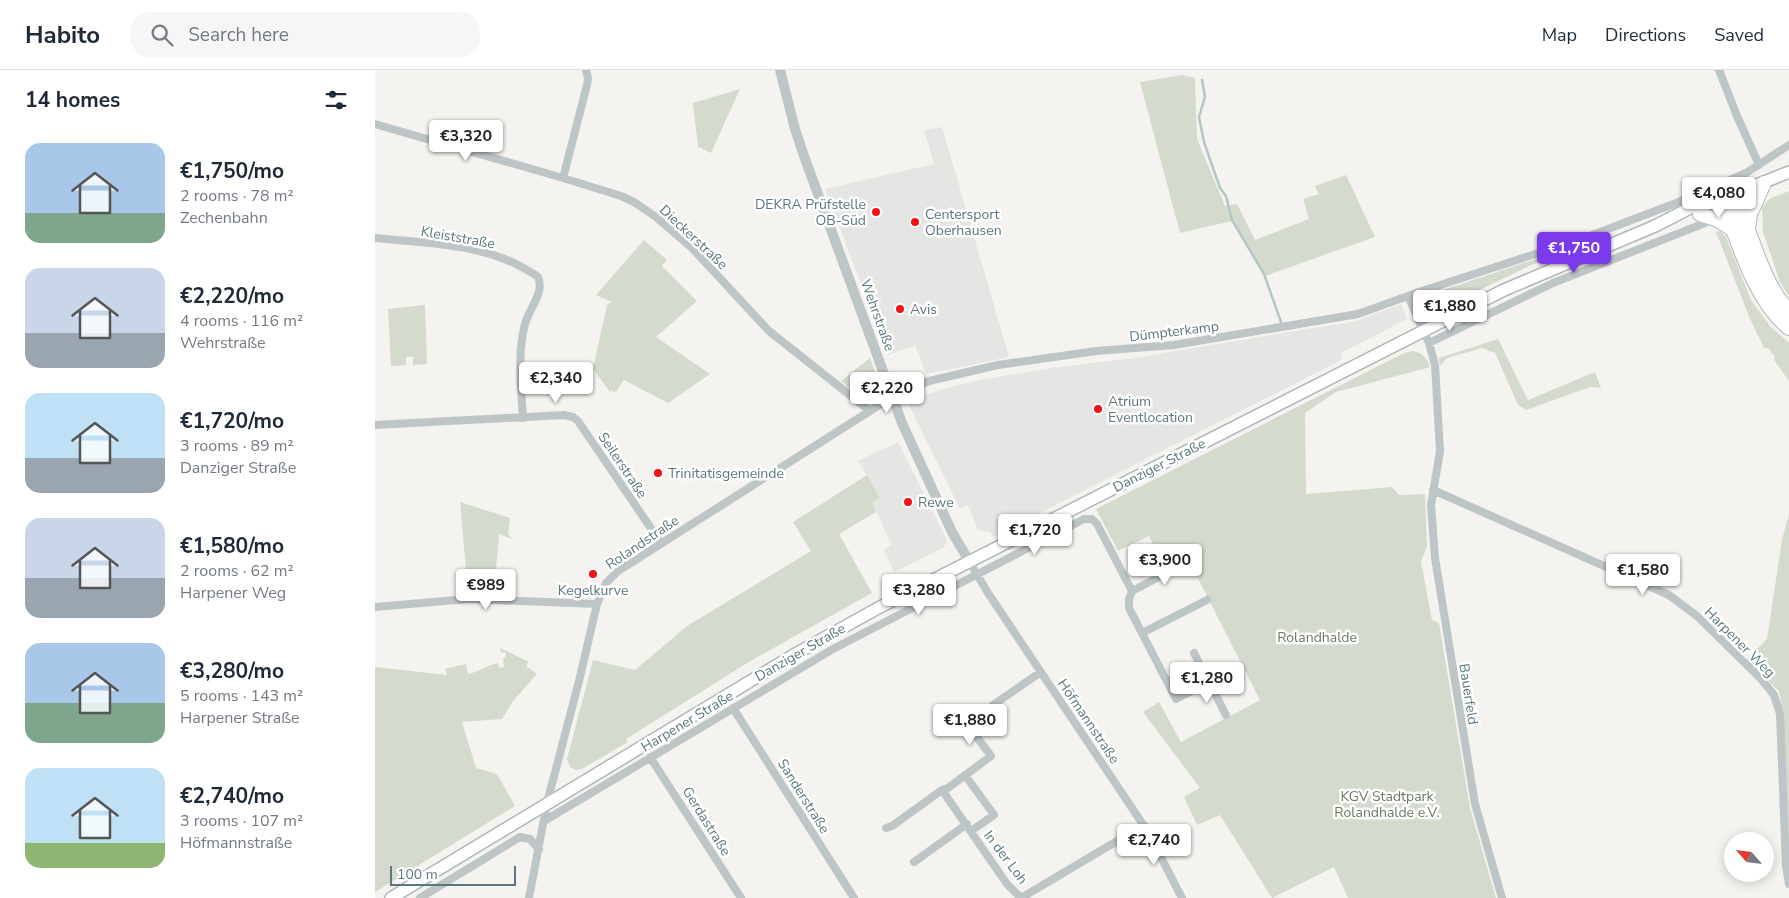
<!DOCTYPE html>
<meta charset="utf-8">
<style>
:root{--surface:#fff;--page:#f6f6f7;--text:#1f2937;--muted:#747a83;--line:#e0e1e3;--accent:#7c3aed}
body{margin:0;font-family:"Nunito Sans",sans-serif;background:var(--page);color:var(--text);height:100vh;display:flex;flex-direction:column;font-size:19px;white-space:nowrap}
*{box-sizing:border-box;margin:0}
p{font-size:16px;color:var(--muted)}
.icon{flex:none;width:28px;height:28px;fill:none;stroke:currentColor;stroke-width:2;stroke-linecap:round;stroke-linejoin:round}
.map{position:relative;flex:1;overflow:hidden}
.side{display:flex;flex-direction:column;background:var(--surface);width:375px}
.side>*{flex:none}
.needle{width:32px;rotate:298deg}
.fabs{position:absolute;left:1349px;top:762px;display:grid;gap:10px}
.fabs a{display:grid;place-items:center;width:50px;height:50px;border-radius:50%;background:var(--surface);box-shadow:0 2px 12px #0003;font-size:25px}
.scale{position:absolute;left:15px;bottom:12px;width:126px;box-sizing:border-box;padding-left:5px;border:2px solid #5c787e;border-top:0;font-size:14px;line-height:18px;white-space:nowrap;color:#5c787e;-webkit-text-stroke:4px #fff;paint-order:stroke}
.price{position:absolute;translate:-50% -42px;padding:0 11px;border-radius:5px;background:#fff;color:#222;font-size:16px;line-height:32px;filter:drop-shadow(0 1px 2px #0008)}
.price::after{content:'';position:absolute;left:50%;top:30px;width:15px;height:11px;margin-left:-8px;background:inherit;clip-path:polygon(0 0,100% 0,50% 100%)}
.price.current{background:var(--accent);color:#fff}
ul{padding:0;list-style:none}
li{display:flex;align-items:center;gap:15px;height:125px;padding:0 25px}
li span{display:grid;place-items:center;flex:none;width:140px;height:100px;border-radius:15px;color:#555}
li>.icon{margin-inline-start:auto}
span .icon{width:60px;height:60px;fill:#fffc;stroke-width:1}
li b{font-size:21px}
h2{display:flex;justify-content:space-between;align-items:center;height:60px;padding:0 25px;font-size:21px}
header{display:flex;align-items:center;gap:30px;box-sizing:border-box;height:70px;padding:0 25px;background:var(--surface);border-bottom:1px solid var(--line)}
header strong{font-size:24px}
nav{display:flex;gap:28px;margin-inline-start:auto;font-size:18px}
.search{width:350px;height:45px;background:var(--page);display:flex;align-items:center;gap:12px;box-sizing:border-box;padding:0 18px;border-radius:20px;color:var(--muted);font-size:19px}
main{display:flex;flex:1;min-height:0}
.map>svg:first-child{display:block}
.built{fill:#e5e5e3}
.green{fill:#d5dace}
.lines{fill:none;stroke-linecap:round;stroke-linejoin:round}
.stream{stroke:#b3c7c8;stroke-width:2.5}
.secondary-casing{stroke:#aeb8ba;stroke-width:14}
.motorway-casing{stroke:#afb6b8;stroke-width:16}
.minor{stroke:#bec5c7;stroke-width:8}
.tertiary{stroke:#bec5c7;stroke-width:10}
.secondary{stroke:#fff;stroke-width:11}
.motorway{stroke:#fff;stroke-width:14}
.poi-dot{fill:#f41015;stroke:#fff;stroke-width:2}
.labels{text-anchor:middle;stroke-width:5;stroke-linejoin:round;paint-order:stroke}
.poi-label{font-size:14px;fill:#5c787e;stroke:#fff;text-anchor:start}
.street-label{font-size:14px;fill:#5c787e;stroke:#fff}
.park-label{font-size:14px;fill:#6c7a60;stroke:#fff}
</style>
<header>
<strong>Habito</strong>
<div class="search"><svg class="icon" aria-label="search" viewBox="0 0 24 24"><circle cx="10" cy="10" r="6"/><path d="M15 15l6 6"/></svg>Search here</div>
<nav><a>Map</a><a>Directions</a><a>Saved</a></nav>
</header>
<main>
<section class="side">
<h2>14 homes<svg class="icon" aria-label="filters" viewBox="0 0 24 24"><path d="M4 7h16M4 17h16"/><circle cx="9" cy="7" r="2"/><circle cx="15" cy="17" r="2"/></svg></h2>
<ul>
<li><span style="background:linear-gradient(#a9c7e8 70%,#7fa58c 0)"><svg class="icon" aria-label="home" viewBox="0 0 24 24"><path d="M3 11l9-7 9 7M6 9v11h12V9"/></svg></span><div><b>€1,750/mo</b><p>2 rooms · 78 m²</p><p>Zechenbahn</p></div></li>
<li><span style="background:linear-gradient(#c9d6e8 65%,#9aa5b1 0)"><svg class="icon" aria-label="home" viewBox="0 0 24 24"><path d="M3 11l9-7 9 7M6 9v11h12V9"/></svg></span><div><b>€2,220/mo</b><p>4 rooms · 116 m²</p><p>Wehrstraße</p></div></li>
<li><span style="background:linear-gradient(#bfe0f5 65%,#9aa5b1 0)"><svg class="icon" aria-label="home" viewBox="0 0 24 24"><path d="M3 11l9-7 9 7M6 9v11h12V9"/></svg></span><div><b>€1,720/mo</b><p>3 rooms · 89 m²</p><p>Danziger Straße</p></div></li>
<li><span style="background:linear-gradient(#c9d6e8 60%,#9aa5b1 0)"><svg class="icon" aria-label="home" viewBox="0 0 24 24"><path d="M3 11l9-7 9 7M6 9v11h12V9"/></svg></span><div><b>€1,580/mo</b><p>2 rooms · 62 m²</p><p>Harpener Weg</p></div></li>
<li><span style="background:linear-gradient(#a9c7e8 60%,#7fa58c 0)"><svg class="icon" aria-label="home" viewBox="0 0 24 24"><path d="M3 11l9-7 9 7M6 9v11h12V9"/></svg></span><div><b>€3,280/mo</b><p>5 rooms · 143 m²</p><p>Harpener Straße</p></div></li>
<li><span style="background:linear-gradient(#bfe0f5 75%,#8fb573 0)"><svg class="icon" aria-label="home" viewBox="0 0 24 24"><path d="M3 11l9-7 9 7M6 9v11h12V9"/></svg></span><div><b>€2,740/mo</b><p>3 rooms · 107 m²</p><p>Höfmannstraße</p></div></li>
</ul>
</section>
<div class="map">
<svg width="1414" height="828" viewBox="0 0 1414 828">
<rect width="100%" height="100%" fill="#f5f3ef"/>
<!-- built -->
<path class="built" d="M 567,57 L 634,287 L 551,304 L 540,275 L 513,285 L 450,119 L 559,94 L 549,60 Z
M 1026,234 L 1032,249 L 966,283 L 968,289 L 618,467 L 615,462 L 603,460 L 593,435 L 585,439 L 533,333 L 564,320 L 609,309 L 683,297 L 759,288 L 981,251 Z
M 523,372 L 571,468 L 571,473 L 569,477 L 519,502 L 509,480 L 517,475 L 497,433 L 505,428 L 483,391 Z"/>
<!-- green -->
<path class="green" d="M 807,5 L 820,8 L 822,69 L 850,136 L 862,134 L 880,170 L 934,149 L 928,129 L 944,124 L 940,116 L 971,105 L 1000,167 L 890,206 L 857,151 L 805,163 L 765,12 Z
M 365,19 L 336,83 L 323,77 L 318,33 Z
M 1414,121 L 1414,226 L 1405,212 L 1388,162 L 1387,137 L 1394,129 Z
M 1345,161 L 1351,167 L 1376,230 L 1395,256 L 1414,273 L 1414,311 L 1399,290 L 1400,287 L 1393,278 L 1389,278 L 1375,249 L 1341,162 Z
M 1242,162 L 1156,195 L 1057,243 L 1049,241 L 1041,233 L 1044,228 Z
M 269,170 L 292,190 L 287,196 L 322,231 L 281,267 L 335,304 L 293,333 L 249,310 L 240,323 L 237,320 L 235,322 L 218,299 L 232,235 L 236,232 L 221,225 Z
M 50,235 L 52,294 L 38,295 L 38,287 L 31,287 L 31,295 L 16,296 L 13,239 Z
M 1123,269 L 1153,330 L 1220,302 L 1226,318 L 1215,317 L 1151,340 L 1143,335 L 1120,283 L 1107,278 L 1072,288 L 1065,296 L 1064,288 Z
M 1038,281 C 1048,283 1052,288 1055,297 L 961,322 L 930,343 L 931,424 L 1017,417 L 1024,425 L 1050,424 L 1052,476 L 1046,492 L 1057,550 L 1064,553 L 1095,738 L 1121,828 L 973,828 L 959,797 L 897,828 L 845,745 L 822,755 L 809,727 L 825,718 L 768,642 L 784,632 L 806,672 L 885,630 L 813,489 L 791,500 L 774,466 L 743,481 L 721,439 L 1029,283 Z
M 495,288 L 505,315 C 504,319 503,322 499,325 C 488,335 475,318 466,311 Z
M 492,405 L 505,428 L 497,433 L 501,442 L 464,464 L 497,523 L 377,590 L 251,669 L 253,672 L 207,699 L 201,700 L 195,697 L 192,689 L 218,590 L 260,600 L 312,556 L 436,481 L 418,452 Z
M 85,432 L 135,448 L 133,464 L 137,469 L 124,464 L 119,523 L 93,522 Z
M 1414,444 L 1414,772 L 1408,645 L 1404,621 L 1371,590 L 1392,569 L 1407,470 Z
M 125,578 L 154,592 L 151,596 L 162,604 L 138,631 L 127,649 L 87,652 L 101,698 L 122,704 L 140,736 L 0,822 L 0,597 L 72,605 L 70,599 L 91,594 L 93,604 C 104,602 112,595 123,593 L 124,598 L 129,597 L 128,588 L 131,587 L 130,582 L 126,583 Z"/>
<g class="lines">
<!-- stream -->
<path class="stream" d="M 827,10 L 830,27 L 824,47 L 829,72 L 845,118 L 851,126 L 857,150 L 889,204 L 906,252"/>
<defs>
<path id="secondary" d="M 16,828 L 422,583 L 505,537 L 1129,220 L 1280,156 L 1319,136 L 1335,130 L 1347,129 L 1414,102"/>
<path id="motorway" d="M 1358,125 C 1362,137 1369,149 1373,161 C 1386,193 1391,215 1414,242
M 1347,129 C 1363,171 1379,230 1414,258
M 1325,144 L 1341,149 L 1359,160
M 1373,159 L 1375,144 L 1389,113"/>
</defs>
<!-- secondary casing -->
<use href="#secondary" class="secondary-casing"/>
<!-- motorway casing -->
<use href="#motorway" class="motorway-casing"/>
<!-- minor -->
<path class="minor" d="M 1344,0 L 1362,46 L 1384,95
M 0,54 L 188,108 L 246,126 L 259,132 L 281,147 L 317,178 L 394,261 L 495,341
M 188,108 L 212,15 L 213,8 L 211,0
M 0,168 C 48,173 99,173 143,195 C 150,199 157,202 163,207 C 170,223 154,238 150,254 C 142,284 146,317 148,348
M 1033,226 L 1054,273 L 1060,295 L 1065,381 L 1056,435 L 1060,488 L 1100,734 L 1127,828
M 1054,273 L 1178,213 L 1330,153
M 0,355 L 189,345 L 198,347 L 203,351 L 286,473
M 1058,420 L 1294,525 L 1322,546 L 1387,610 L 1399,625 L 1405,644 L 1411,796 L 1414,814
M 594,491 L 613,523 L 773,762 L 807,828
M 757,521 L 813,492
M 0,537 L 93,529 L 222,534
M 767,563 L 832,530
M 793,612 L 825,595
M 834,612 L 851,645
M 358,638 L 479,828
M 275,687 L 366,828
M 590,705 L 619,745 L 596,761
M 169,751 L 458,579 L 709,449 L 717,449 L 722,454 L 757,521 L 754,529 L 754,538 L 801,629 L 834,612 L 819,583
M 511,758 L 517,756 L 567,720
M 539,792 L 592,754
M 45,828 L 145,767 L 155,769 L 164,779
M 154,828 L 172,733 L 204,611 L 222,534 L 231,513 L 243,501 L 517,327 L 554,311 L 623,295 L 721,281 L 799,275 L 983,244 L 1044,222 L 1212,167 L 1301,133 L 1371,103 L 1414,75
M 646,828 L 632,814 L 567,720 L 573,718 L 616,686 L 593,655 L 611,642 L 618,635 L 666,602
M 646,828 L 769,755"/>
<!-- tertiary -->
<path class="tertiary" d="M 405,0 L 420,59 L 429,86 L 527,353 L 577,462 L 594,491"/>
<!-- secondary -->
<use href="#secondary" class="secondary"/>
<!-- motorway -->
<use href="#motorway" class="motorway"/>
</g>
<!-- markers -->
<g class="poi-dot">
<circle cx="501" cy="142" r="5"/>
<circle cx="540" cy="152" r="5"/>
<circle cx="525" cy="239" r="5"/>
<circle cx="723" cy="339" r="5"/>
<circle cx="283" cy="403" r="5"/>
<circle cx="533" cy="432" r="5"/>
<circle cx="218" cy="504" r="5"/>
</g>
<g class="labels">
<!-- poi labels -->
<g class="poi-label">
<text x="491" y="139" text-anchor="end">DEKRA Prüfstelle<tspan x="491" dy="16">OB-Süd</tspan></text>
<text x="550" y="149">Centersport<tspan x="550" dy="16">Oberhausen</tspan></text>
<text x="535" y="244">Avis</text>
<text x="733" y="336">Atrium<tspan x="733" dy="16">Eventlocation</tspan></text>
<text x="293" y="408">Trinitatisgemeinde</text>
<text x="543" y="437">Rewe</text>
<text x="218" y="525" text-anchor="middle">Kegelkurve</text>
</g>
<!-- street labels -->
<g class="street-label">
<text transform="translate(83 167) rotate(10)" y="5">Kleiststraße</text>
<text transform="translate(319 167) rotate(43)" y="5">Dieckerstraße</text>
<text transform="translate(503 245) rotate(70)" y="5">Wehrstraße</text>
<text transform="translate(799 261) rotate(-7)" y="5">Dümpterkamp</text>
<text transform="translate(248 395) rotate(56)" y="5">Seilerstraße</text>
<text transform="translate(784 395) rotate(-27)" y="5">Danziger Straße</text>
<text transform="translate(267 472) rotate(-34)" y="5">Rolandstraße</text>
<text transform="translate(1365 572) rotate(45)" y="5">Harpener Weg</text>
<text transform="translate(425 582) rotate(-30)" y="5">Danziger Straße</text>
<text transform="translate(1094 624) rotate(81)" y="5">Bauerfeld</text>
<text transform="translate(312 651) rotate(-31)" y="5">Harpener Straße</text>
<text transform="translate(714 651) rotate(56)" y="5">Höfmannstraße</text>
<text transform="translate(429 726) rotate(58)" y="5">Sanderstraße</text>
<text transform="translate(332 751) rotate(58)" y="5">Gerdastraße</text>
<text transform="translate(631 787) rotate(53)" y="5">In der Loh</text>
</g>
<!-- park labels -->
<g class="park-label">
<text x="942" y="572">Rolandhalde</text>
<text x="1012" y="731">KGV Stadtpark<tspan x="1012" dy="16">Rolandhalde e.V.</tspan></text>
</g>
</g>
</svg>
<div class="fabs">
<a><svg class="needle" viewBox="-14 -14 28 28"><path d="M0-13l5 13h-10z" fill="#e53935"/><path d="M0 13l5-13h-10z" fill="#747a83"/></svg></a>
</div>
<div class="scale">100 m</div>
<b class="price" style="left:91px;top:92px">€3,320</b>
<b class="price" style="left:1344px;top:149px">€4,080</b>
<b class="price current" style="left:1199px;top:204px">€1,750</b>
<b class="price" style="left:1075px;top:262px">€1,880</b>
<b class="price" style="left:181px;top:334px">€2,340</b>
<b class="price" style="left:512px;top:344px">€2,220</b>
<b class="price" style="left:660px;top:486px">€1,720</b>
<b class="price" style="left:790px;top:516px">€3,900</b>
<b class="price" style="left:1268px;top:526px">€1,580</b>
<b class="price" style="left:111px;top:541px">€989</b>
<b class="price" style="left:544px;top:546px">€3,280</b>
<b class="price" style="left:832px;top:634px">€1,280</b>
<b class="price" style="left:595px;top:676px">€1,880</b>
<b class="price" style="left:779px;top:796px">€2,740</b>
</div>
</main>
